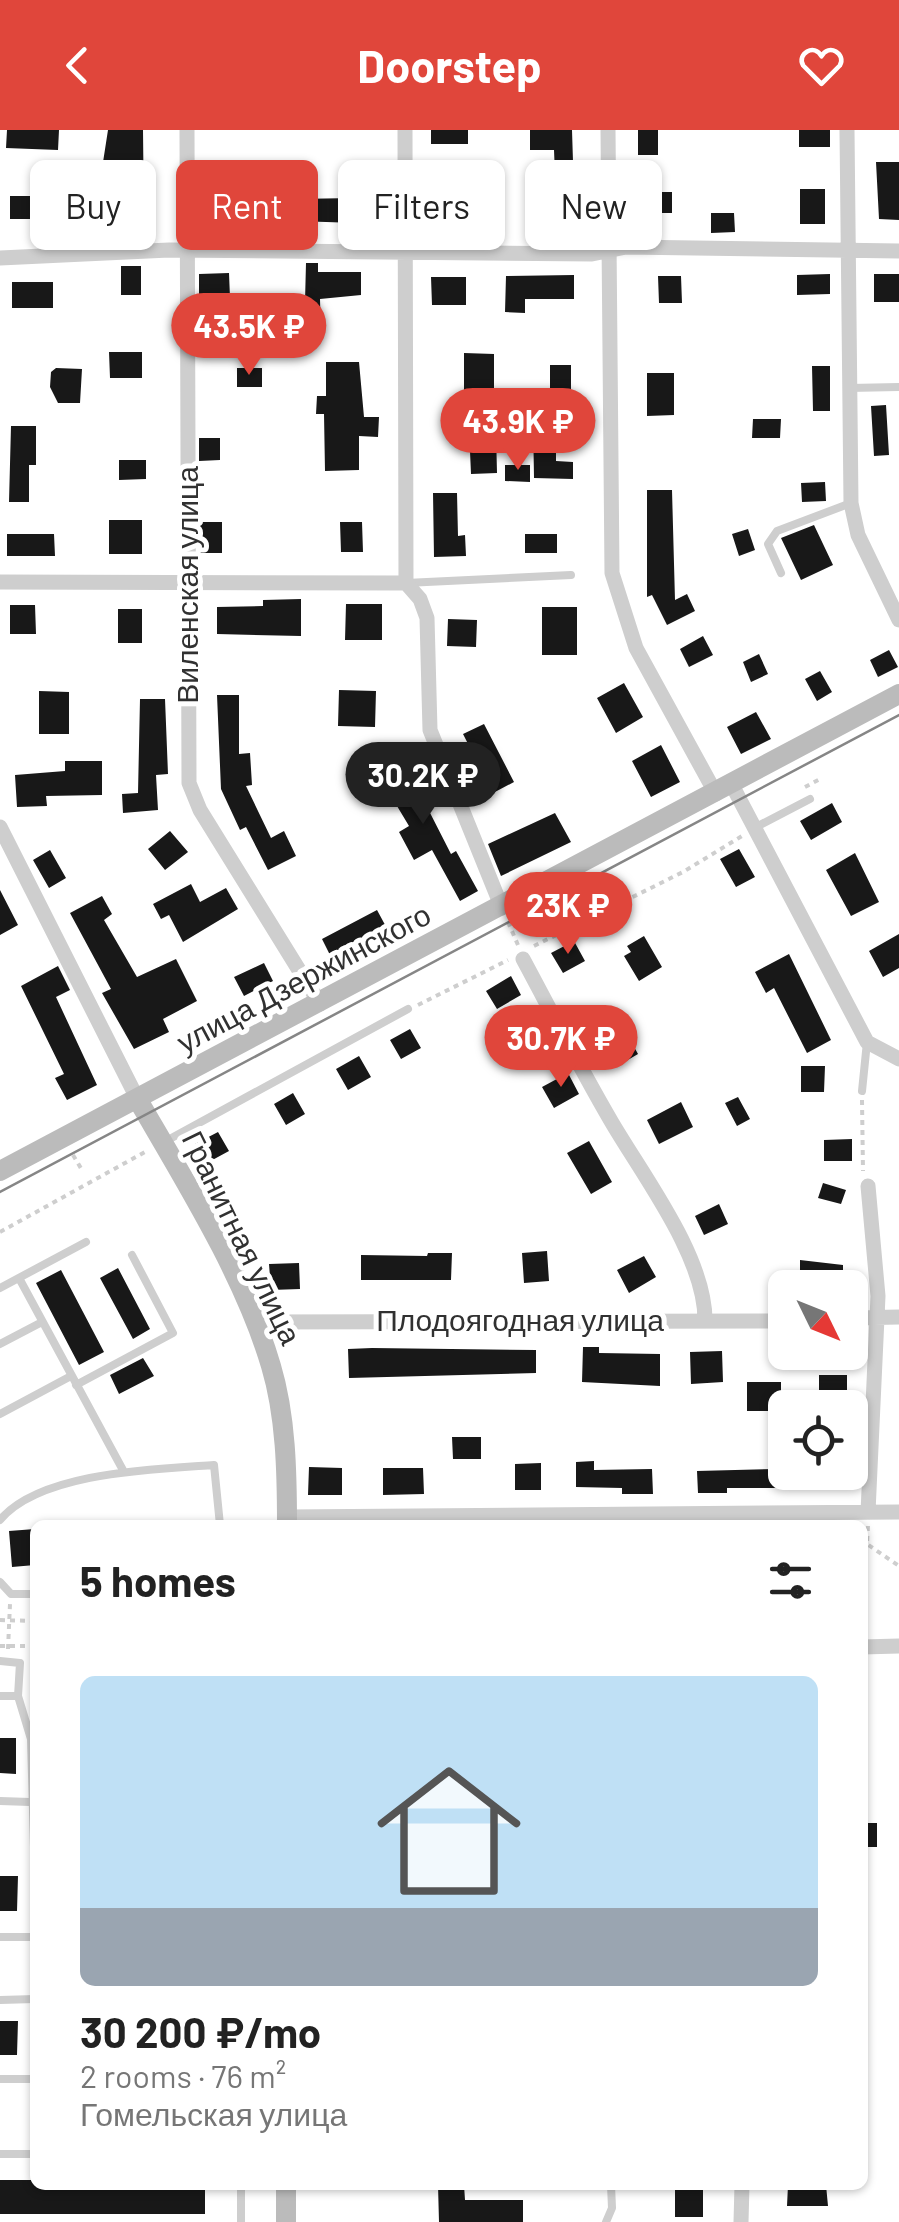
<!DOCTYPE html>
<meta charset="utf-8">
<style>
:root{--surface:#fff;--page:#f2f2f2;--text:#222;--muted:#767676;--line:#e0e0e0;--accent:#e0463b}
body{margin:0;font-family:Barlow,sans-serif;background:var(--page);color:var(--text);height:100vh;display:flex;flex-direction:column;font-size:38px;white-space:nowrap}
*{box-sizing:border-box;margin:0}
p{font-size:32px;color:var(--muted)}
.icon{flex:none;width:55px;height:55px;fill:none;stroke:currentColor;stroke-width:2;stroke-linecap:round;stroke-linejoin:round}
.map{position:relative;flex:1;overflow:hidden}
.side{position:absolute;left:30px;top:1390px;width:838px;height:670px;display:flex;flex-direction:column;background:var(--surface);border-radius:15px;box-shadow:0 2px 8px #0004}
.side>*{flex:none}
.top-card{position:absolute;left:30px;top:30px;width:840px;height:90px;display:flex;gap:20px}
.needle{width:65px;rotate:133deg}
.controls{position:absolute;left:768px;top:1140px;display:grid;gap:20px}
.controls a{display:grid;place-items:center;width:100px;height:100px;border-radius:15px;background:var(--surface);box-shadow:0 2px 8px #0004;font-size:50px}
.price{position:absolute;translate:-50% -85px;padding:0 22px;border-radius:35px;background:var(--accent);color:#fff;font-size:32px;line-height:65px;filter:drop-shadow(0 2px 5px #0008)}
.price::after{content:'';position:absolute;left:50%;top:60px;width:30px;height:22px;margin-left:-15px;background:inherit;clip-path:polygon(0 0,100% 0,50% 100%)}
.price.active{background:#222;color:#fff}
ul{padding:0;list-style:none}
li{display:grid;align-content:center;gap:20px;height:530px;padding:0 50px}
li+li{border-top:2px solid var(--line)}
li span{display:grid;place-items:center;height:310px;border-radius:15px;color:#555}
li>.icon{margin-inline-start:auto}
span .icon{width:180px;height:180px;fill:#fffc;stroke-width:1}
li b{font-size:42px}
h2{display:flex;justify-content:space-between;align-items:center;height:120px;padding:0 50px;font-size:42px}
.chip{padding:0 35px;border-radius:15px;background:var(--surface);box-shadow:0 2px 8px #0004;font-size:35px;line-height:90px}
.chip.active{background:var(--accent);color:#fff}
header{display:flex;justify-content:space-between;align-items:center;height:130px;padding:0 50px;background:var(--accent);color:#fff;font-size:45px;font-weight:700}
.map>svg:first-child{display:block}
.building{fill:#181818}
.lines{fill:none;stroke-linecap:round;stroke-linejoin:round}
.path{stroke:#cecece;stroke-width:4;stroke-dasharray:5 5;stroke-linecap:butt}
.lane{stroke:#cecece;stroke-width:8}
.street{stroke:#cecece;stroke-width:15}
.secondary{stroke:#bbb;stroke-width:20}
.tram{stroke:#868686;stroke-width:2.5}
.labels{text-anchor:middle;stroke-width:10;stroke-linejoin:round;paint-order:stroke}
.street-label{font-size:30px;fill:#313131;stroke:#fff}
</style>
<header><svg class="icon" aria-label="back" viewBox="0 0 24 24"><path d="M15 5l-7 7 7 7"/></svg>Doorstep<svg class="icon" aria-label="heart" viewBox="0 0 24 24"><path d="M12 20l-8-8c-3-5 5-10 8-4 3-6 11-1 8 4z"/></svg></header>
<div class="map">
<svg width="899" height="2092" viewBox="0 0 899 2092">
<rect width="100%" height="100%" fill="#fff"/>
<!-- building -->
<path class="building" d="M 7,0 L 59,0 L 58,20 L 6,18 Z
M 108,0 L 143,0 L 144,92 L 107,92 L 107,58 L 99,58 Z
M 431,0 L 468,0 L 468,14 L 431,14 Z
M 530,0 L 572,0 L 575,95 L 549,95 L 549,69 L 556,69 L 554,20 L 530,20 Z
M 638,0 L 658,0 L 658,25 L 638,25 Z
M 799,0 L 830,0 L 830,17 L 799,17 Z
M 876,32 L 899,32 L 899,90 L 879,89 Z
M 800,59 L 825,59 L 825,94 L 800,94 Z
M 386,61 L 386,94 L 296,91 L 296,69 L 354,68 L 354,62 Z
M 648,62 L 672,62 L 672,83 L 648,83 Z
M 222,63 L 222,90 L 199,90 L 198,64 Z
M 10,66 L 41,66 L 41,89 L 10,89 Z
M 432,75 L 465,75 L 464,95 L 432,94 Z
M 711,83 L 734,83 L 735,102 L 711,103 Z
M 306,133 L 318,133 L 318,142 L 361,142 L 361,165 L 320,169 L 321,209 L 304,210 Z
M 121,136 L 141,136 L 141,165 L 121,165 Z
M 229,143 L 230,168 L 199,168 L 199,144 Z
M 830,144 L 830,164 L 797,165 L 797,145 Z
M 874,144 L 899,144 L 899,172 L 874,172 Z
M 574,145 L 574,169 L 525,169 L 525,183 L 505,182 L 506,146 Z
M 658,146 L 681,146 L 682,173 L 659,173 Z
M 431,147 L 466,147 L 466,175 L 432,175 Z
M 12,152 L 53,152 L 53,178 L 12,178 Z
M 109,222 L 142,222 L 142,248 L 110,248 Z
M 464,223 L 494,224 L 494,288 L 502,287 L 503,301 L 496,302 L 497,343 L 471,344 L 469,298 L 464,298 Z
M 326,232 L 359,232 L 364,287 L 379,287 L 378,307 L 359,306 L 359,340 L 325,341 L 324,284 L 316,284 L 317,266 L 326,266 Z
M 550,235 L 571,235 L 571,264 L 550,264 Z
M 812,236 L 830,236 L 830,281 L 813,281 Z
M 56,238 L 82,239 L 80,273 L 58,273 L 50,257 L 51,242 Z
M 237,238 L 262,238 L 262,257 L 237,257 Z
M 647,243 L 674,243 L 674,285 L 647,286 Z
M 886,275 L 889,325 L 874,326 L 871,276 Z
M 753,289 L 781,289 L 780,308 L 752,308 Z
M 533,290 L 556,290 L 556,331 L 573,332 L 573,349 L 534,348 Z
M 11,296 L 36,296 L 36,335 L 29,335 L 29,372 L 9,372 Z
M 199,308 L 220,308 L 220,330 L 199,331 Z
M 119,330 L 146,330 L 146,349 L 119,350 Z
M 505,335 L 530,335 L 530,352 L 505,351 Z
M 825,352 L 826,371 L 802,372 L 801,353 Z
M 647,360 L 672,360 L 675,470 L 687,464 L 695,481 L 667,495 L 652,465 L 647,467 Z
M 433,363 L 457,363 L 458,406 L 465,405 L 466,426 L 434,427 Z
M 109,390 L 142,390 L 142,424 L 109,424 Z
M 199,392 L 222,392 L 222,423 L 200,423 Z
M 340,392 L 362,392 L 363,422 L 341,422 Z
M 814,395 L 833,435 L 801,450 L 781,408 Z
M 748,399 L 755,420 L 739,426 L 732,404 Z
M 7,404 L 54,404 L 55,426 L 7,426 Z
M 525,404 L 557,404 L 557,423 L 525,423 Z
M 301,469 L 301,506 L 217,504 L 217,477 L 263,476 L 263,470 Z
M 346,474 L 382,474 L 382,510 L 345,510 Z
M 10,475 L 35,475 L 36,504 L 10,504 Z
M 542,477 L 577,477 L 577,525 L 542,525 Z
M 118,479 L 142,479 L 142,513 L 118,513 Z
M 448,489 L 477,490 L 476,517 L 447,516 Z
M 703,506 L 713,525 L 689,537 L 680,519 Z
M 889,520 L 898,537 L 878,547 L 870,530 Z
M 759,524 L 768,544 L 751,552 L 743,532 Z
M 820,541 L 832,562 L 817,571 L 805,549 Z
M 624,553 L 643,587 L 616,603 L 597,568 Z
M 339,560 L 376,561 L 375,597 L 338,596 Z
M 39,561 L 69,562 L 69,604 L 39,604 Z
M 217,565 L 239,565 L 239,624 L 250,623 L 252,655 L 246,656 L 271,708 L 284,701 L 296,726 L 268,740 L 246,697 L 240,700 L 221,659 Z
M 140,569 L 165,569 L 168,644 L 156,645 L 158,680 L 123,683 L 122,664 L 138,663 Z
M 756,582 L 771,609 L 741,624 L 727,597 Z
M 484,594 L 514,652 L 493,663 L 463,604 Z
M 661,615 L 680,652 L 651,667 L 632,631 Z
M 401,626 L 451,724 L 456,721 L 478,761 L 460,771 L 432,720 L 414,730 L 399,702 L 409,696 L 376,641 Z
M 65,631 L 102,631 L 102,665 L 46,666 L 47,676 L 17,677 L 15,645 L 65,641 Z
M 832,673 L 842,692 L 811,710 L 800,691 Z
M 555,683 L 571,712 L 501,746 L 488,714 Z
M 170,701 L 188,722 L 165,740 L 148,719 Z
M 739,719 L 755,747 L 736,757 L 720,729 Z
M 50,720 L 66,748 L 49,758 L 33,730 Z
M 855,723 L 879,772 L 851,786 L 826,740 Z
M 191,754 L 200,772 L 226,758 L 238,779 L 183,812 L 169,785 L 161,789 L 153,774 Z
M 0,760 L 18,795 L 0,805 Z
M 102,766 L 112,784 L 104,790 L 137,847 L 176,829 L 197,871 L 163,889 L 169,902 L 134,919 L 102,863 L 111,859 L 70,783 Z
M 377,780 L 390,804 L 333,831 L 322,809 Z
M 899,804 L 899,838 L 883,847 L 869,821 Z
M 644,806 L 662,837 L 639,851 L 624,826 L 631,822 L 627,816 Z
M 574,811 L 585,831 L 563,843 L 551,823 Z
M 789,824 L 831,910 L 807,923 L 774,858 L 766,863 L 755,842 Z
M 264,833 L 273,851 L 244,866 L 234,847 Z
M 58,836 L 70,860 L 56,867 L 97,955 L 67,970 L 55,948 L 64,944 L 21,856 Z
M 511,846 L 521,865 L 497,879 L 486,861 Z
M 410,899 L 421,918 L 401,929 L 390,910 Z
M 628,906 L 638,924 L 614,938 L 604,920 Z
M 359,926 L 371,947 L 348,960 L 336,939 Z
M 801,936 L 825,936 L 824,962 L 801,962 Z
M 568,943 L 579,964 L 554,978 L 542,957 Z
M 293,963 L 305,984 L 286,995 L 274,974 Z
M 738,967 L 750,989 L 737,996 L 725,973 Z
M 681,972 L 693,997 L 659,1014 L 647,990 Z
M 218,1002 L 229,1021 L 205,1034 L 195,1014 Z
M 852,1009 L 852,1031 L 824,1031 L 824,1010 Z
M 589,1011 L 612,1052 L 591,1064 L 567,1023 Z
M 823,1053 L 846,1060 L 841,1074 L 818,1068 Z
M 719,1074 L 728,1094 L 704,1105 L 695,1086 Z
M 547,1121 L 549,1151 L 524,1153 L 522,1123 Z
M 428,1123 L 452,1123 L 451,1150 L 361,1150 L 361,1125 L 427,1126 Z
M 644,1126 L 656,1147 L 629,1163 L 617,1140 Z
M 800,1130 L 843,1135 L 843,1154 L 800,1155 Z
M 299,1133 L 300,1159 L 271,1160 L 269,1134 Z
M 118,1138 L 150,1199 L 133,1209 L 100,1148 Z
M 61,1140 L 104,1222 L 79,1235 L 36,1153 Z
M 583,1217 L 599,1217 L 599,1223 L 660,1224 L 660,1256 L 582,1252 Z
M 372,1218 L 536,1220 L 536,1243 L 349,1248 L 348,1219 Z
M 722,1221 L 723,1252 L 691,1254 L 690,1222 Z
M 143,1228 L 154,1246 L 119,1264 L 110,1245 Z
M 819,1245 L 847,1245 L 847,1268 L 819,1268 Z
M 747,1252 L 781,1252 L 781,1281 L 747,1281 Z
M 452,1307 L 481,1307 L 481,1329 L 453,1329 Z
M 594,1331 L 594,1340 L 652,1339 L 653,1364 L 622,1364 L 622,1358 L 576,1357 L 576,1332 Z
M 541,1333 L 541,1360 L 515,1360 L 515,1334 Z
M 309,1337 L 342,1338 L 342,1365 L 308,1365 Z
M 383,1338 L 423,1338 L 424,1364 L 383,1365 Z
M 776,1339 L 853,1342 L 853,1358 L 727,1358 L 727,1363 L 698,1363 L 697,1341 Z
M 35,1399 L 35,1435 L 12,1437 L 9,1401 Z
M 0,1608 L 16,1608 L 16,1644 L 0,1643 Z
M 862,1693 L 877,1693 L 877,1717 L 862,1717 Z
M 0,1746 L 18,1746 L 17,1781 L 0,1781 Z
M 0,1891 L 18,1891 L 17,1925 L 0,1925 Z
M 0,2050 L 35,2050 L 35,2055 L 205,2055 L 205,2084 L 0,2084 Z
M 438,2055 L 464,2055 L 465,2070 L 523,2070 L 523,2092 L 439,2092 Z
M 788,2055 L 826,2055 L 828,2076 L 787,2076 Z
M 703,2058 L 703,2087 L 675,2087 L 675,2059 Z"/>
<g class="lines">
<!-- path -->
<path class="path" d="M 805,657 L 820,649
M 508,792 L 518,815
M 534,816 L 683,742 L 742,706
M 418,875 L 508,830
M 862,970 L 863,1041
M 73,1025 L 82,1040
M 0,1102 L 145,1022
M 868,1396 L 867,1414 L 899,1436
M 0,1490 L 35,1491
M 0,1516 L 35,1516
M 8,1519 L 10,1474"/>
<!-- lane -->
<path class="lane" d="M 849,258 L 899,257
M 781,443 L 768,414 L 777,401 L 851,373
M 406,453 L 571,445
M 756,697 L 810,669
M 862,961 L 867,912
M 166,1011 L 408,879
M 19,1148 L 124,1342
M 0,1158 L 86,1112
M 0,1214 L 42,1192
M 76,1255 L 173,1203 L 132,1125
M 0,1284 L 71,1246
M 0,1390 C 40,1342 155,1339 214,1335 L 220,1395
M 0,1452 L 11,1464 L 35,1464
M 0,1531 L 20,1533 L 18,1566
M 0,1566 L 18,1566 L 31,1609 L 35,1753
M 0,1671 L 30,1672
M 0,1807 L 35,1807
M 0,1870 L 35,1869
M 0,1949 L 35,1949
M 0,2024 L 35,2024
M 241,2092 L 241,2055
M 606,2092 L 612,2078 L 611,2055"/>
<!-- street -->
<path class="street" d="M 187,0 L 189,653 L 200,680 L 320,874
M 405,0 L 406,453 L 420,469 L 427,488 L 430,600 L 502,778
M 608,0 L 612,443 L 636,518 L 716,664
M 847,0 L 851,373 L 858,405 L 899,490
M 0,128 L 169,120 L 592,124 L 626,117 L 899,121
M 0,452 L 406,453
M 732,655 L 867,912 L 899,929
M 0,697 L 138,970
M 523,829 C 552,883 580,938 611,991 C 643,1046 705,1126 705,1190
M 868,1056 L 878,1166 L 868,1382
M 850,1188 L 899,1187
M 255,1192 L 785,1191
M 287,1387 L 899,1382
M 862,1517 L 899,1516
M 741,2092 L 742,2055"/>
<!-- secondary -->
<path class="secondary" d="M 138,970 C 185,1051 245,1147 271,1236 C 286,1286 287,1343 287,1395
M 0,1041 L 899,564
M 286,2092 L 286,2055"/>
<!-- tram -->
<path class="tram" d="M 0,1062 L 899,585"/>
</g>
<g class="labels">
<!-- street labels -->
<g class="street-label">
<text transform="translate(188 455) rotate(-90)" y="10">Виленская улица</text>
<text transform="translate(304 849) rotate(-28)" y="10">улица Дзержинского</text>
<text transform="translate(241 1108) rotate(64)" y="10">Гранитная улица</text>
<text x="520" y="1201">Плодоягодная улица</text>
</g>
</g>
</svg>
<div class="controls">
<a><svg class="needle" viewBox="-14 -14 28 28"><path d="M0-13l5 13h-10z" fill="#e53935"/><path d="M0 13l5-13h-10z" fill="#767676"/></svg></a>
<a><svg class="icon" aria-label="locate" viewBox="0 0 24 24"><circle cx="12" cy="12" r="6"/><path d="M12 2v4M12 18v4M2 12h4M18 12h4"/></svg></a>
</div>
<b class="price" style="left:249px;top:248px">43.5K ₽</b>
<b class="price" style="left:518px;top:343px">43.9K ₽</b>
<b class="price active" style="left:423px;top:697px">30.2K ₽</b>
<b class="price" style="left:568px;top:827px">23K ₽</b>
<b class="price" style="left:561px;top:960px">30.7K ₽</b>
<div class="top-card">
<a class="chip">Buy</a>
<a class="chip active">Rent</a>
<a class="chip">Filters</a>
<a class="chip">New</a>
</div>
<section class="side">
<h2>5 homes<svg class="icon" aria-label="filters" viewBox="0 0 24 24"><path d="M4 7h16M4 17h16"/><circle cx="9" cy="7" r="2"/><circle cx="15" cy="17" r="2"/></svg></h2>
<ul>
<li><span style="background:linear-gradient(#bfe0f5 75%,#9aa5b1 0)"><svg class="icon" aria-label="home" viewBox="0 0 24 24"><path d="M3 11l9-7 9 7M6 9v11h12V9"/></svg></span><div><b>30 200 ₽/mo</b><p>2 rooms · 76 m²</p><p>Гомельская улица</p></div></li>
</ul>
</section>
</div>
